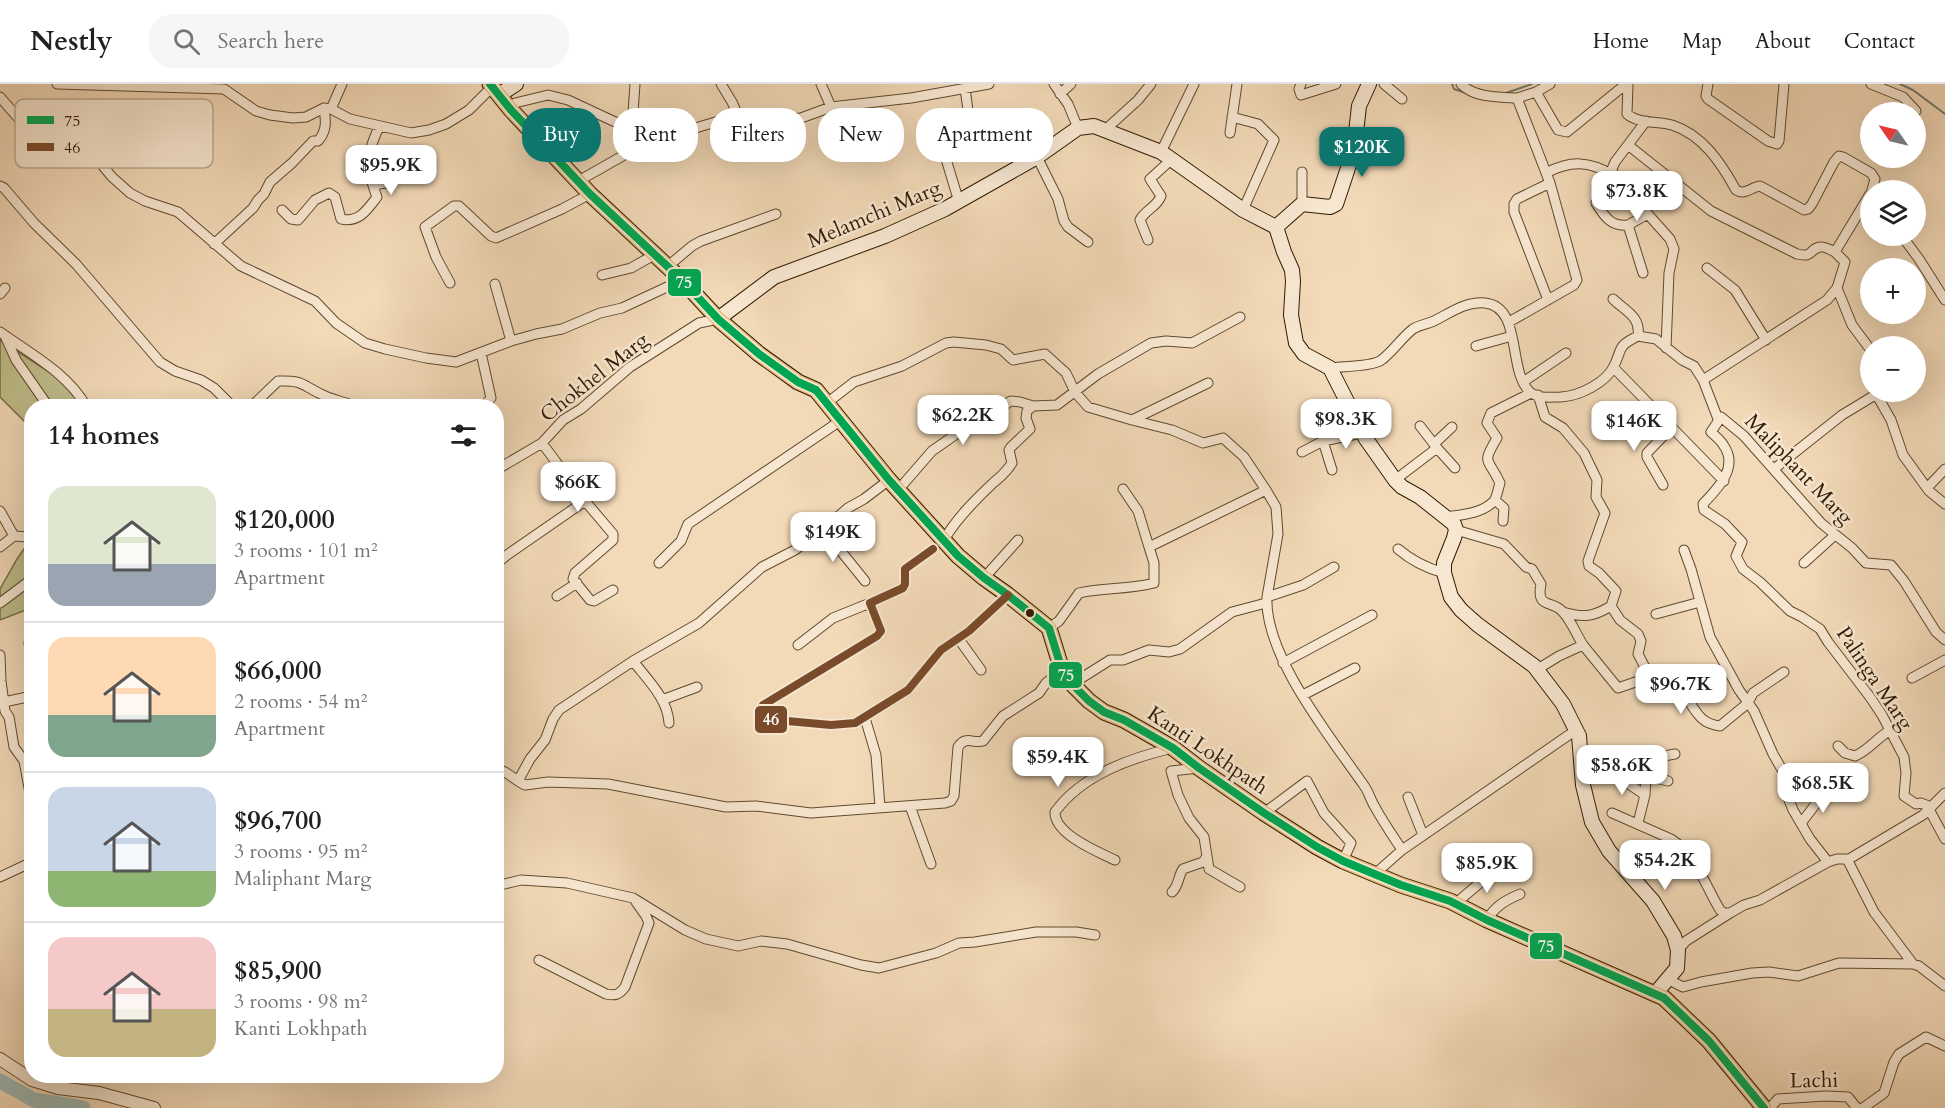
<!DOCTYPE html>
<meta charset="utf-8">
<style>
:root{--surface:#fff;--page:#f6f6f6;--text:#202124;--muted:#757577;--line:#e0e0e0;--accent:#0f766e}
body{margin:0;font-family:Cardo,serif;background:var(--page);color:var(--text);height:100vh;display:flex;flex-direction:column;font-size:22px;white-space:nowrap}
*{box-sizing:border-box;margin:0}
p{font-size:20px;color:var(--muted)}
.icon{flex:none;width:33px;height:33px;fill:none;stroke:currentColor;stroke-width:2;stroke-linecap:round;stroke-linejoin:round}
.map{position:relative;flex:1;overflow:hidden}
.drawer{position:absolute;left:24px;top:315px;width:480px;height:684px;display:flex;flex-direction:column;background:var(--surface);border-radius:24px;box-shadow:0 6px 24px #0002}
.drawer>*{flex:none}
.hud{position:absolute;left:522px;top:24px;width:570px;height:54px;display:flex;gap:12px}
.needle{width:39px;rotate:304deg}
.controls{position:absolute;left:1860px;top:18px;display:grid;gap:12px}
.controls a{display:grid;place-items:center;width:66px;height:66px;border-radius:50%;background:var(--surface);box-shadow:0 6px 24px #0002;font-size:30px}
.price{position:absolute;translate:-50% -51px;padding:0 14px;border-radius:12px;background:#fff;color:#222;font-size:20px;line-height:39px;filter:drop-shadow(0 2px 3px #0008)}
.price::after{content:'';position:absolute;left:50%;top:36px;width:18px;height:14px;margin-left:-9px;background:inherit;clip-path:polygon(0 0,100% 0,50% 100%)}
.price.active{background:var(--accent);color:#fff}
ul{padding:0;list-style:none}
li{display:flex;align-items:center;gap:18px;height:150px;padding:0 24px}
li+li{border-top:2px solid var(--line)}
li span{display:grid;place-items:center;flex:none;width:168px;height:120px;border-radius:18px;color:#555}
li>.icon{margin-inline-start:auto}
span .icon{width:72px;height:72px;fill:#fffc;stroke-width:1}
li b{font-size:26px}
h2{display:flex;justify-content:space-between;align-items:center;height:72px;padding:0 24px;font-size:26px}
.tag{padding:0 21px;border-radius:24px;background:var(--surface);box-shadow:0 6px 24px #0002;font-size:21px;line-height:54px}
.tag.active{background:var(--accent);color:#fff}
header{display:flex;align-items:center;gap:36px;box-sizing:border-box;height:84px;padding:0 30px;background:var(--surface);border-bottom:2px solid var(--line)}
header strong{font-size:28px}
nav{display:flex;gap:33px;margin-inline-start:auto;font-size:21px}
.search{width:420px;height:54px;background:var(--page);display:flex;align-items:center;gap:15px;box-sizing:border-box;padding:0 21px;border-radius:24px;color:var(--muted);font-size:22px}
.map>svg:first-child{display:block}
.green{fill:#bfbe8b;stroke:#786c46;stroke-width:1.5}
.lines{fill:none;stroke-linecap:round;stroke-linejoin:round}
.stream{stroke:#717a6d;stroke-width:2}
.river{stroke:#9db9b5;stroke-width:15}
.minor-casing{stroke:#604a2e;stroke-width:11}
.tertiary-casing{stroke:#604a2e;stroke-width:14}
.secondary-casing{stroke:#301b00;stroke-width:16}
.primary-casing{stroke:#301b00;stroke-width:17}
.minor{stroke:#f7e6d0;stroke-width:9}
.tertiary{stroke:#f7e6d0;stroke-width:12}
.secondary{stroke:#f7e6d0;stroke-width:14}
.primary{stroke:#e9bc7c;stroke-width:15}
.bus-1-casing{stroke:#f7e6d0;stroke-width:12}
.bus-2-casing{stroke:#f7e6d0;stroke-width:12}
.bus-1{stroke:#00a651;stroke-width:8}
.bus-2{stroke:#7a4b2a;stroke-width:8}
.bus-dot{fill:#301b00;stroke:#f7e6d0;stroke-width:2}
.labels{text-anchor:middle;stroke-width:5;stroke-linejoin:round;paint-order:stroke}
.street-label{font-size:21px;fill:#301b00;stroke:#f7e6d0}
.key{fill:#f7e6d0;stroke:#bba992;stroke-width:1.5}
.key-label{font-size:16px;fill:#301b00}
.line-badge{stroke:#f7e6d0;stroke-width:2}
.badge-label{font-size:16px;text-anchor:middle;font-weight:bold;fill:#fff}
</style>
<header>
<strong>Nestly</strong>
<div class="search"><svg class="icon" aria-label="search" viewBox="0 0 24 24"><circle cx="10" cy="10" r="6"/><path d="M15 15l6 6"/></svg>Search here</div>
<nav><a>Home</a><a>Map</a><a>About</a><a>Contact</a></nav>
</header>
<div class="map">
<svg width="1945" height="1024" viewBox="0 0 1945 1024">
<rect width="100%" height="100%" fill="#f2d9b7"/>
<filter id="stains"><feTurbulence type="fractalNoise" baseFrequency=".00333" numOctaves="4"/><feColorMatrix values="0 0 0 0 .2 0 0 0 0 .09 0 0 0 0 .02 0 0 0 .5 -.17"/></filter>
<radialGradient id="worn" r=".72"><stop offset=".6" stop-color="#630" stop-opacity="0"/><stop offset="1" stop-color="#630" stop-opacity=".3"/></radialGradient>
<!-- green -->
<path class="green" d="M 0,256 L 69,301 L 80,322 L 32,322 L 31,344 L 0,313 Z
M 31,455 L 31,524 L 0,536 L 0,505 L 17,475 Z"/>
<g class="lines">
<!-- stream -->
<path class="stream" d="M 1452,0 L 1454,5 L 1466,9
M 1900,0 L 1913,6 L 1945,30
M 1506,9 L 1532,0"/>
<!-- river -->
<path class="river" d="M 0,997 L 34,1016 L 83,1024"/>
<defs>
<path id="minor" d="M 57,0 L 224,5 L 256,27 L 270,31 L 293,34 L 306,33 L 324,24 L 331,25 L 350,35 L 411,49 L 429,46 L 446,40 L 469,26 L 492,3
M 721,0 L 732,18 L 738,32
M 821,0 L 831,23
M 1054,0 L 1068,20 L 1078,44
M 1301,0 L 1299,5 L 1301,11 L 1336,0
M 1384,0 L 1402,15
M 1461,0 C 1475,14 1497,13 1517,14 L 1550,99 L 1577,196 L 1574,201 L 1509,238
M 1628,0 L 1627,30 C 1639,40 1657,37 1672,41 C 1703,51 1721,79 1736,106 C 1745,112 1751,103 1760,102 L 1804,126 L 1808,125 L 1812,120 L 1834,78 L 1839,72 L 1843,73 L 1871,89 L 1875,95 L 1872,106
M 1708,0 L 1706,12 L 1708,15 L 1768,57 L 1777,60 L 1779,57 L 1784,0
M 1871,0 L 1903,13 L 1916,27
M 1536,8 L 1558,46 L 1567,48 L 1626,0
M 1060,10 L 1071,0
M 0,13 L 19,35 L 47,40 L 65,50 L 93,70 L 112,93 L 130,109 L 145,117 L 178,128 L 241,182 L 315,217 L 336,239 L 365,259 L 385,265 L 426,274 L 456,278 L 511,257 L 536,250 L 562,245 L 600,229 L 622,224 L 682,196
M 1517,14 L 1536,8 L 1550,0
M 331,25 L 342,0
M 511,26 L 515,19 L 548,11 L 568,16 L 613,37 L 647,49 L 689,46 L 732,33 L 748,31 L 770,35 L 801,34 L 831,23 L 911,14 L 989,0
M 1232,33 L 1258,40 L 1274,56 L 1243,126
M 1646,37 L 1615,78 L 1612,85 L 1613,91 L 1670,155 L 1674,165 L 1669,189 L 1666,264
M 632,43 L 635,0
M 1105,46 L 1138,16 L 1151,0
M 1230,49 L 1237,0
M 1628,61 L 1711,127 L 1797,170 C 1814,174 1809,165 1820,163 C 1824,162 1831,166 1835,168
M 1161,68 L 1194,0
M 1037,73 L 1058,115 L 1064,137 L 1068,143 L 1088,158
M 1546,89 C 1571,76 1589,77 1613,91
M 580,99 L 582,95 L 640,62
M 373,101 L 386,99 L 400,93
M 0,102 L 4,104 L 34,139 L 76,180 L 160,278 L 175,287 L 201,296 L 214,304 L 232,322
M 959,118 L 946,75 C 950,62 967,62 971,49 L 965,4
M 1596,119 C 1604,132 1611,143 1628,141
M 1302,120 L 1302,88
M 282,126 L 291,135 L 298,136 L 315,116 L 329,109 L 335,113 L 341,135 C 359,139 367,126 377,113 C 365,81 365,74 379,43
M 1902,152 L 1919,175 L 1945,216
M 1148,156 L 1140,136 C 1145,126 1157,123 1161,112 L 1150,95 L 1172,75
M 214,160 L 253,124 L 258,116 L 264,110 L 270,98 L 292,79 L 313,57 L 318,57 C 327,47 326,37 324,24
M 667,183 L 692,162 L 701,157 L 776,130
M 1707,184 L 1735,206 L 1766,256
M 1643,189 L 1628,141 L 1648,130
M 602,191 L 631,184 L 654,171
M 450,199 L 436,173 L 425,143 L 454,122 L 459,122 L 491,152 L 496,154 L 562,125 L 590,110
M 495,200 L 511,257
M 1837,204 L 1852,241 L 1870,265
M 0,210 L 5,204
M 1613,215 C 1625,227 1641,232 1638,252
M 1548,216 L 1514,128 L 1514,120 L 1517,115 L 1550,99
M 0,248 C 31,270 67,289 86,322
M 5,252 L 16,276 L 48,322
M 1638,252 L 1656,255 L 1682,276 L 1694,282 L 1703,296 L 1718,335
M 1476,262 L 1512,252
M 481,269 L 491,314 L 484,322
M 1330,284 C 1342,282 1369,283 1380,277 C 1392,269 1401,254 1413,245 C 1419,241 1427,240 1434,237 C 1450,229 1466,217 1485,219 C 1523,223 1507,287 1530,308 C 1538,315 1551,313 1561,313 C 1579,312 1606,299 1614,282 C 1623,264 1616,263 1638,252
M 1614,284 L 1724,397
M 1703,296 L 1827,216 L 1837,204 L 1845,178 L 1835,168 L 1870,110
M 1523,298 L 1566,269
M 1875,308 L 1891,336 L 1903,371 L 1929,407 L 1945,420
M 1538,311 L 1545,333 L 1563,344 L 1584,369 L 1597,396 L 1596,413 L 1605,429 L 1588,477 L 1589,482 L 1599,489 L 1616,507 L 1611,522 C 1593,533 1583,534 1563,528
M 827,319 L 854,298 L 902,282 L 946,259 L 954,258 L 986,261 L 1001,265 L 1013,276 L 1045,270 L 1066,289 L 1075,308 L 1088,323 L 1132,336 L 1208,299
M 252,322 L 278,297 C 304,296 301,301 323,311 C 333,316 345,318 355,322
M 1420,342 L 1437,364 L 1455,384
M 1323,357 L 1362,349
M 542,359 L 585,417 L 613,450 L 613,456 L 575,489 L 573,495 L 590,516 L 594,517 L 613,506
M 1434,360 L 1452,343
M 1302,368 L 1323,357 L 1332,386
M 1774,385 L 1842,331 L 1875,311
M 496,386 L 542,359 L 563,336 L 581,325 L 630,283 L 699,239 L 718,235
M 1395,396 L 1437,364
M 1663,401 L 1647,373 L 1647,369 L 1672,343
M 1927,404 L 1945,385
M 899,405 L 932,367 L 965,344 L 1011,317 L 1020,318 L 1033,322
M 1123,405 L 1138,427 L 1149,463 L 1266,406 L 1244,373 L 1223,354 L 1203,359 L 1172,346 L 1132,336
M 1266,406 L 1276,423 L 1278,450 L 1267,513 L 1303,501 L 1334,483
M 1495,416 L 1504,424 L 1503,437
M 0,427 L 14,452
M 1444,433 C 1460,431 1482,430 1494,417 C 1497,413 1498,405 1500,399 C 1488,373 1481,381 1497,354 L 1487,339 L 1491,329 L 1531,309
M 827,442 L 840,466 L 865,497
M 1456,446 L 1504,460 L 1526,483 L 1532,485 L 1541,500 C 1536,525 1552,516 1562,527 C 1571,536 1576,550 1583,561 L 1559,572 L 1536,586
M 944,456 C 956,435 974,417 992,400 C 1001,392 1005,390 1012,379 L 1009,366 L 1011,363 L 1030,345 L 1026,334 L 1027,327 L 1033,322 L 1057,321 L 1098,290 L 1151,259 L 1166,257 L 1192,259 L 1240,233
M 0,463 L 14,452 L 28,453 L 32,450
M 933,465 L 905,485 L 905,500 L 903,504 L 870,519 L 881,547 L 877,552 L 763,621 L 758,628 L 759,633 L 765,635 L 831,641 L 855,639 L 908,606 L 941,566 L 969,547 L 1008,511
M 1398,465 C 1412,477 1426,484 1444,489
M 1684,466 L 1691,485 L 1710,553 L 1739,606 L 1754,627 L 1773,670 L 1788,696 L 1790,706 L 1789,716 L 1793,726 L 1810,755 L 1828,778
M 659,479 L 681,457 L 688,440 L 840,337
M 1804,479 L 1835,451
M 496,480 L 507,471 L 585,417
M 984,494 L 1018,456
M 557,512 L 577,499
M 1267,513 C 1264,572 1332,655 1365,703 C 1369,709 1371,717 1375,723 C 1383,738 1393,752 1402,766 L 1376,789
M 0,519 L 32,495
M 1611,522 L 1620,536 L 1638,550 L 1641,557 L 1638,570 L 1650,593
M 1656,530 L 1700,518
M 1049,544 L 1059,537 L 1079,509 C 1104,503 1129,506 1154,499 L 1154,479 L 1149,463
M 958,554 L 981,586
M 29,559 L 32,577
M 798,561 L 833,534 L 870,519
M 1583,561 L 1618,604 L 1650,593 L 1654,594 L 1662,602 L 1685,611 C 1695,626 1700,640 1720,642 L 1748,619 L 1753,609 L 1784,588
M 0,571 L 1,597 L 5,627 L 9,633 L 14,663 L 24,677 L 32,720
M 633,577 C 647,595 668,615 669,639
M 1283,579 L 1372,531
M 1912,594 L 1945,576
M 1072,600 L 1110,576 L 1123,576 L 1149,566 L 1169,568 L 1180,565 L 1232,528 L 1266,519
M 1303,611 L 1355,584
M 662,616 L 697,603
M 4,618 L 32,612
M 496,627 L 497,626
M 865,634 L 876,671 L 880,723
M 1838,662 L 1845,669 L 1855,672 C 1868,667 1877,654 1889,647
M 496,684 L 505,688 L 518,697 L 530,675 L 545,656 L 553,635 L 559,626 L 633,577 L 699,539 L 762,483 L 795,466 L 827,442 L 848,424 L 864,415 L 889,396
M 1199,684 L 1171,687 L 1178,711 L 1189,734 L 1204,753 L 1209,785 L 1240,803
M 1614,690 L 1645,711
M 1647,692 L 1668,697
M 518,697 L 525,701 L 548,698 L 608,700 L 726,723 L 756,722 L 811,729 L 945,719 L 951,717 L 954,712 L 958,663 C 966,651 973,660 983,657 L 1003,632 L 1039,609 L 1046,599 L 1062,586
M 1945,709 L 1931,723 L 1930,727 L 1945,755
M 1408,713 L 1423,751
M 910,722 L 931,780
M 1264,729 L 1307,697 L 1324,729 L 1351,759 L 1343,777
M 1612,729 L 1671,755 C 1696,771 1705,801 1720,826 L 1724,829 L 1730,829
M 1802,738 L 1818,717 L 1833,708
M 1638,739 L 1645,711 L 1647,675 L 1675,670
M 1402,766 L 1576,646
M 1847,775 L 1874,828 L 1913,880
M 1115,776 C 1098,768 1054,750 1055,728 C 1082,691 1130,674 1173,664
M 0,793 L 32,778
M 496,802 L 521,796 L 567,799 L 633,814 L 685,846 L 706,855 L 738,862 L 761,857 L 787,860 L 861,881 L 879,884 L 936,869 L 959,859 L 975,858 L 1036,848 L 1076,848 L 1095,851
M 1172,808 C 1179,802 1178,792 1183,785 L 1203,778 L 1207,772
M 1455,820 L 1502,780
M 1487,836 C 1495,822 1506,816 1520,810
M 1678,866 L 1686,857 L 1730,829 L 1744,821 L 1760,816 L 1828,778 L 1837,775 L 1849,775 L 1923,731 L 1931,723 L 1921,719 L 1916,720 L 1904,712 L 1906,689 L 1904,673 L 1882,631 L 1870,613 L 1828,558 L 1820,545 L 1802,533 L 1790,527 L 1760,498 L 1743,485 L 1736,472 L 1742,458 L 1725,440 L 1704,426 L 1703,420 C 1717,405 1739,384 1724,362 C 1721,356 1715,352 1711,348 L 1721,333 L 1744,352 L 1821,439 L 1852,464 L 1866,479 L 1891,481 L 1904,497 L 1936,548 L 1945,556
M 539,876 L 606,910 C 615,912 619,911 625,903 L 649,839 L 646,832 L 636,818
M 1667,895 L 1683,903 L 1701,898 L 1752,889 L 1769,888 L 1798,892 L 1839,879 L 1913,880 L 1919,882 L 1945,902
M 1770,1024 L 1778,1015 L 1826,1012 L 1848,1013 L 1857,1024
M 1863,1024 L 1884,1009 L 1894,978 L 1899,970 L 1926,953 L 1945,962"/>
<path id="tertiary" d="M 0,975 L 32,996 L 42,999 L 58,1004 L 99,1009 L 154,1024"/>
<path id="secondary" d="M 499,11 L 516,0
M 1276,143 L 1302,120 L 1330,123 L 1336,120 L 1354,66 L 1359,22 L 1369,0
M 718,235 L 774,193 L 885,152 L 945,125 L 1037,73 L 1078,44 L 1094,42 L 1161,68 L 1243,126 L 1276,143 L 1284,168 L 1292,186 L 1293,197 L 1291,231 L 1296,259 L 1304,270 L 1330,284 L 1366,355 L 1395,396 L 1402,403 L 1420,413 L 1454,440 L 1456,446 L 1454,454 L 1444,479 L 1444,489 L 1451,513 L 1461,526 L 1478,541 L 1534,582 L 1563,620 L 1579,652 L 1583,701 L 1592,738 L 1609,767 L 1653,817 L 1674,852 L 1678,866 L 1677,884 L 1655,910"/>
<path id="primary" d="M 490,0 L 511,26 L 590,110 L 682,196 L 718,235 L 759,270 L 798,298 L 816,306 L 889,396 L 958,472 L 984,494 L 1008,511 L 1049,544 L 1062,586 L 1072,600 L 1089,617 L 1104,628 L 1124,636 L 1173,664 L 1199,684 L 1264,729 L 1317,763 L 1343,777 L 1401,801 L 1450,817 L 1487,836 L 1664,914 L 1709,957 L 1764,1024"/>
</defs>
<!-- minor casing -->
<use href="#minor" class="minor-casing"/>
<!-- tertiary casing -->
<use href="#tertiary" class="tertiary-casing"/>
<!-- secondary casing -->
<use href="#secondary" class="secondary-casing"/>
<!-- primary casing -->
<use href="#primary" class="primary-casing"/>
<!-- minor -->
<use href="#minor" class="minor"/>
<!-- tertiary -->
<use href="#tertiary" class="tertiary"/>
<!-- secondary -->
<use href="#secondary" class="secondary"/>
<!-- primary -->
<use href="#primary" class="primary"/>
<defs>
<path id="bus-1" d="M 490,0 L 511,26 L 590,110 L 682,196 L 718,235 L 759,270 L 798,298 L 816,306 L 889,396 L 958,472 L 984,494 L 1008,511 L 1049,544 L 1062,586 L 1072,600 L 1089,617 L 1104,628 L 1124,636 L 1173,664 L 1199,684 L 1264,729 L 1317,763 L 1343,777 L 1401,801 L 1450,817 L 1487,836 L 1664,914 L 1709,957 L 1764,1024"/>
<path id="bus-2" d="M 933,465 L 905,485 L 905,500 L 903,504 L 870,519 L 881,547 L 877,552 L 763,621 L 758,628 L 759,633 L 765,635 L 831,641 L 855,639 L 908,606 L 941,566 L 969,547 L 1008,511"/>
</defs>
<!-- bus-1 casing -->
<use href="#bus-1" class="bus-1-casing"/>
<!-- bus-2 casing -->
<use href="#bus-2" class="bus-2-casing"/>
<!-- bus-1 -->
<use href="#bus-1" class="bus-1"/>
<!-- bus-2 -->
<use href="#bus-2" class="bus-2"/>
</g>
<!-- markers -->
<circle class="bus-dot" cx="1030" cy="529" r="5"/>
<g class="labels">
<!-- street labels -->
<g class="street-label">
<text transform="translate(874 130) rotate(-23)" y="7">Melamchi Marg</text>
<text transform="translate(594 293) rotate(-38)" y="7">Chokhel Marg</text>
<text transform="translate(1799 385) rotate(46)" y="7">Maliphant Marg</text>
<text transform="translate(1875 594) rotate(56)" y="7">Palinga Marg</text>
<text transform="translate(1208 666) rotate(34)" y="7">Kanti Lokhpath</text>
<text transform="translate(1814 996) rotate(-1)" y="7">Lachi</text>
</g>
</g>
<!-- legend -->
<rect x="15" y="15" width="198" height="69" rx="9" class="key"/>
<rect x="27" y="32" width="27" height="8" fill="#00a651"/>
<rect x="27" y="59" width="27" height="8" fill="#7a4b2a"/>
<g class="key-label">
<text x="64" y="42">75</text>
<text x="64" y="69">46</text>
</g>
<g class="line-badge">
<rect x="667" y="184" width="35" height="29" rx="6" fill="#00a651"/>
<rect x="1048" y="577" width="35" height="28" rx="6" fill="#00a651"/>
<rect x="754" y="621" width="34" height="29" rx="6" fill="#7a4b2a"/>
<rect x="1529" y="848" width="34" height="28" rx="6" fill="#00a651"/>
</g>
<g class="badge-label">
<text x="684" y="204">75</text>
<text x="1066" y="597">75</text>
<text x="771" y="641">46</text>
<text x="1546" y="868">75</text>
</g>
<rect width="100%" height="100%" filter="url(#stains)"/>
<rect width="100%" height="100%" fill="url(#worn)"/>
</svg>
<div class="controls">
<a><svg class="needle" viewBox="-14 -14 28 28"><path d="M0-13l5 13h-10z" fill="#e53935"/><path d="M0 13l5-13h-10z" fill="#757577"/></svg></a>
<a><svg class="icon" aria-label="layers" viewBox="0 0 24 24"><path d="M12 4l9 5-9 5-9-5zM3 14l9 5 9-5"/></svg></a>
<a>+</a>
<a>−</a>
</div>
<b class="price active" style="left:1362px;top:94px">$120K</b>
<b class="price" style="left:391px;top:112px">$95.9K</b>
<b class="price" style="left:1637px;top:138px">$73.8K</b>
<b class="price" style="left:963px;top:362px">$62.2K</b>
<b class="price" style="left:1346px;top:366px">$98.3K</b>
<b class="price" style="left:1634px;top:368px">$146K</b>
<b class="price" style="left:578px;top:429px">$66K</b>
<b class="price" style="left:833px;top:479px">$149K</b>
<b class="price" style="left:1681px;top:631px">$96.7K</b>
<b class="price" style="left:1058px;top:704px">$59.4K</b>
<b class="price" style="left:1622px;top:712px">$58.6K</b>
<b class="price" style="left:1823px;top:730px">$68.5K</b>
<b class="price" style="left:1665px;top:807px">$54.2K</b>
<b class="price" style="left:1487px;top:810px">$85.9K</b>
<div class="hud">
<a class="tag active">Buy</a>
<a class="tag">Rent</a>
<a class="tag">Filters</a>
<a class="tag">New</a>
<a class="tag">Apartment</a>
</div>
<section class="drawer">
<h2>14 homes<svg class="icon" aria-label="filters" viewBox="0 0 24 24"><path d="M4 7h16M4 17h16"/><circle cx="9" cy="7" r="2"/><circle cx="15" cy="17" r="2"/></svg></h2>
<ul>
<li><span style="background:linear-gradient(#dfe7d0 65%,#9aa5b1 0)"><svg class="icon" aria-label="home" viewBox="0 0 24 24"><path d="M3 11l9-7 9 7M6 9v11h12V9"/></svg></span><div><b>$120,000</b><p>3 rooms · 101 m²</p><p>Apartment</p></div></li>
<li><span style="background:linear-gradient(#ffd9b3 65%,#7fa58c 0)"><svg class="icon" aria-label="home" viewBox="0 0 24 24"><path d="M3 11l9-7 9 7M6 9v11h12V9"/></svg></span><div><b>$66,000</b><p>2 rooms · 54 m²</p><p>Apartment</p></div></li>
<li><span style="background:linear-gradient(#c9d6e8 70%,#8fb573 0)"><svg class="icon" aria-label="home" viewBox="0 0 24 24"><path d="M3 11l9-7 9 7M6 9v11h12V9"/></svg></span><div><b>$96,700</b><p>3 rooms · 95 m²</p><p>Maliphant Marg</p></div></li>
<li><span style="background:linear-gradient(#f6c9c9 60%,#c2b280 0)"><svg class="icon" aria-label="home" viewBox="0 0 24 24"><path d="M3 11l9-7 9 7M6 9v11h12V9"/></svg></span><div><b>$85,900</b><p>3 rooms · 98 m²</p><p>Kanti Lokhpath</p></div></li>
</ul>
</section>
</div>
